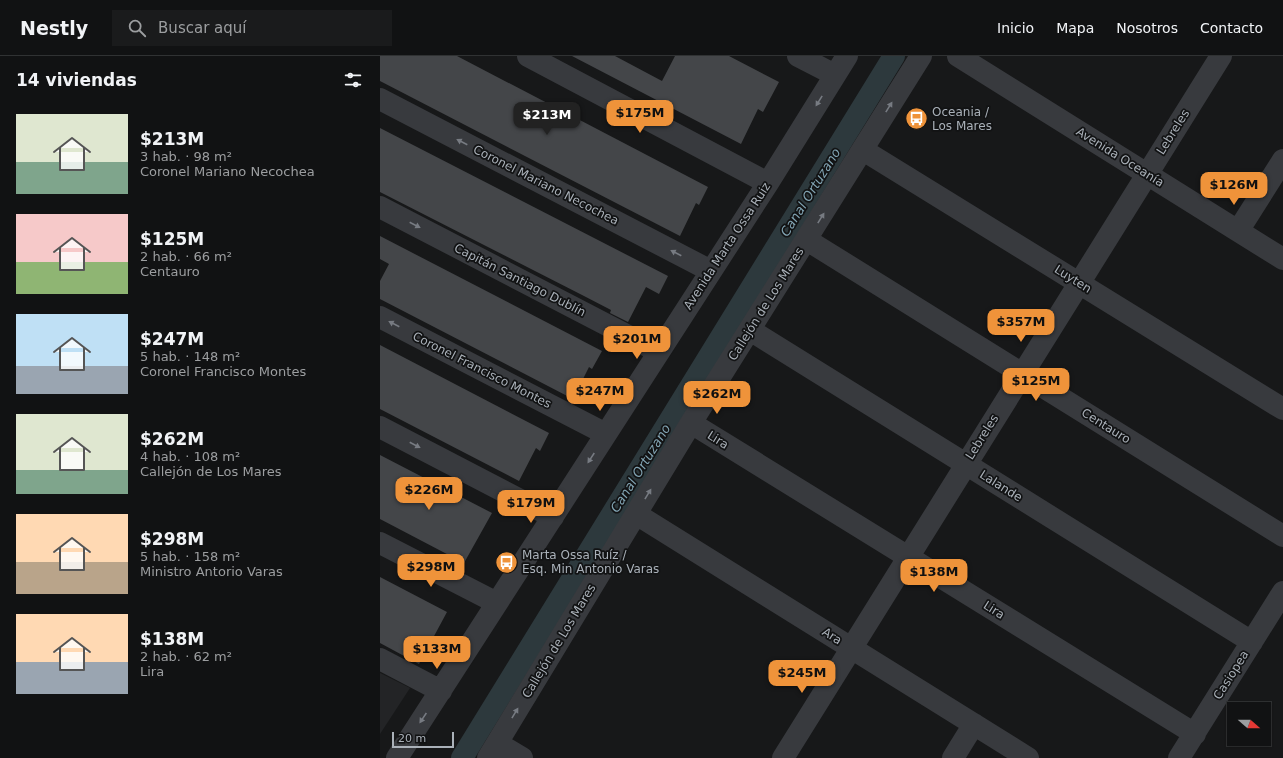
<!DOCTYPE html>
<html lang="es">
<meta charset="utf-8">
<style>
:root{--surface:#111213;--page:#1a1b1c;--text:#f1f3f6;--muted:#9c9ea0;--line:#303233;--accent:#ef933a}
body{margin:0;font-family:"DejaVu Sans",sans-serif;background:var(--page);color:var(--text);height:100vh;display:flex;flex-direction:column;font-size:15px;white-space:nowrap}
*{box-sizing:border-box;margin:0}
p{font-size:13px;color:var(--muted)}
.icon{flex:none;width:22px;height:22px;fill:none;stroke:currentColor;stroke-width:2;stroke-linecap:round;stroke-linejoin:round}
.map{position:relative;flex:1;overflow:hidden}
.details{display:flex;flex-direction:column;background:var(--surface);width:380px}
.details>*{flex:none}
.needle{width:26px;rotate:110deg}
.controls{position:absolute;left:847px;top:646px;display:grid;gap:8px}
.controls a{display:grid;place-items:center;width:44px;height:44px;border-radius:0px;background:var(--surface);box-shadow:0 1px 3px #0004,0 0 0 1px var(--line);font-size:20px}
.scale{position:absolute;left:12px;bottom:10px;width:62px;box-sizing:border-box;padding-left:4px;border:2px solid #aab1b9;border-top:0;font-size:11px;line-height:14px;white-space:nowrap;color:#aab1b9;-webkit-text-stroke:3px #121314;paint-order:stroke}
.price{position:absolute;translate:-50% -34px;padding:0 9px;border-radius:8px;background:var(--accent);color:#111;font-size:13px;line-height:26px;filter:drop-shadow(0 1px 2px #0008)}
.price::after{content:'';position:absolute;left:50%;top:24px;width:12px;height:9px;margin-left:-6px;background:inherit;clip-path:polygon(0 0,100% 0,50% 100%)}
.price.current{background:#222;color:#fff}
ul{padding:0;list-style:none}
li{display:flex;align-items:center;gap:12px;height:100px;padding:0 16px}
li span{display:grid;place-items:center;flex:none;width:112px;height:80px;border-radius:0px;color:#555}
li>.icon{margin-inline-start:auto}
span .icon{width:48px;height:48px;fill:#fffc;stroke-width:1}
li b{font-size:17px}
h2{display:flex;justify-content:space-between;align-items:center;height:48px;padding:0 16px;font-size:17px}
header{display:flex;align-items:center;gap:24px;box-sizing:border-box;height:56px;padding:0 20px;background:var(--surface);border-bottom:1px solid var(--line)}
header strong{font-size:19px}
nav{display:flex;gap:22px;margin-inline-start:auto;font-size:14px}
.search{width:280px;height:36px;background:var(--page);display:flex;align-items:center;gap:10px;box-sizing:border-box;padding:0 14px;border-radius:0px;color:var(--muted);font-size:15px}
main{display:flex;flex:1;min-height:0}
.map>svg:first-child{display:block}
.built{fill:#232426}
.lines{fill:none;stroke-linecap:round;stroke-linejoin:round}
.canal{stroke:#2d393d;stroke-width:22}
.building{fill:#444649}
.minor{stroke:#383a3e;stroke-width:22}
.oneway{fill:#777b82}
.labels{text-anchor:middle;stroke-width:3.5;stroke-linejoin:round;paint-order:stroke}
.poi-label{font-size:12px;fill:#aab1b9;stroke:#121314;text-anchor:start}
.street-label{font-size:12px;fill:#aab1b9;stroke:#121314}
.water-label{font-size:13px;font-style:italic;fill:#82a4b3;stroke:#121314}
</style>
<header>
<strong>Nestly</strong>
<div class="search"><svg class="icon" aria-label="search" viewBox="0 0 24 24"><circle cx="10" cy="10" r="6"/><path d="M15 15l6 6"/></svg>Buscar aquí</div>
<nav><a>Inicio</a><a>Mapa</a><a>Nosotros</a><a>Contacto</a></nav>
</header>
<main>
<section class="details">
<h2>14 viviendas<svg class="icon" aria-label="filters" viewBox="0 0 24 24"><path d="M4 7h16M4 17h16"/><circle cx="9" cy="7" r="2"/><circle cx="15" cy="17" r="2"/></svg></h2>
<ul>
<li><span style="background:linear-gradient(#dfe7d0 60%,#7fa58c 0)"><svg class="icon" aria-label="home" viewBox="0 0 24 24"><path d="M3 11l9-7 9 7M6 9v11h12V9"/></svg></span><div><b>$213M</b><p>3 hab. · 98 m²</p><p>Coronel Mariano Necochea</p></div></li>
<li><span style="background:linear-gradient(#f6c9c9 60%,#8fb573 0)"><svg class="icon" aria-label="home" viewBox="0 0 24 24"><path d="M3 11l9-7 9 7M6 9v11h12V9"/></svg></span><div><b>$125M</b><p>2 hab. · 66 m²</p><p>Centauro</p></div></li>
<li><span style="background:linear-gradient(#bfe0f5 65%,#9aa5b1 0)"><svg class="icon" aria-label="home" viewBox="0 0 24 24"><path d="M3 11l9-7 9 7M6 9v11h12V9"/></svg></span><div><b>$247M</b><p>5 hab. · 148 m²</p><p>Coronel Francisco Montes</p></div></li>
<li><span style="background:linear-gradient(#dfe7d0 70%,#7fa58c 0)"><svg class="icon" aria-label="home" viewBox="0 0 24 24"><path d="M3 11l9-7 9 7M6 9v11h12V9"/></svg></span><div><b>$262M</b><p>4 hab. · 108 m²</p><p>Callejón de Los Mares</p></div></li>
<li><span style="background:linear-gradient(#ffd9b3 60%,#b9a48a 0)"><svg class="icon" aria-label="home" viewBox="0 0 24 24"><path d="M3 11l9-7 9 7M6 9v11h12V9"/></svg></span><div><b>$298M</b><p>5 hab. · 158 m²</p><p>Ministro Antorio Varas</p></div></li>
<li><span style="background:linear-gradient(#ffd9b3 60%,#9aa5b1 0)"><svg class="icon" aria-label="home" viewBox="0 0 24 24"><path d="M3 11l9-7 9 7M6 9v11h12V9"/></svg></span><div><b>$138M</b><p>2 hab. · 62 m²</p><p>Lira</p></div></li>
</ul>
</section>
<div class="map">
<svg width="903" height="702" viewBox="0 0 903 702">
<rect width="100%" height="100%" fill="#171819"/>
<!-- built -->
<path class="built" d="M 0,617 L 30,632 L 0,678 Z"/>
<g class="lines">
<!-- canal -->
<path class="canal" d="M 82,702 L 514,0"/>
</g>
<!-- building -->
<path class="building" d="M 0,0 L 77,0 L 328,131 L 319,149 L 316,147 L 300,180 L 0,25 Z
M 192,0 L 235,0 L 282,25 L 295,0 L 349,0 L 399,26 L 383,56 L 378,53 L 361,88 Z
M 0,72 L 288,220 L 279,238 L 266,231 L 248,266 L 230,257 L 231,254 L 204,240 L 0,136 Z
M 0,180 L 222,295 L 212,313 L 209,311 L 193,343 L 0,243 L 0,225 L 9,208 L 0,203 Z
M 0,289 L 169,377 L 160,395 L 156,392 L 139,425 L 0,353 Z
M 0,399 L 112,457 L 84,507 L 0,463 Z
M 0,521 L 67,556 L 39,608 L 0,587 Z"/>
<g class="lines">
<!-- minor -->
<path class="minor" d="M 148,0 L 388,127
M 418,0 L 455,19
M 578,0 L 903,203
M 0,43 L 331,215
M 483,94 L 903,353
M 0,151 L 279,296
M 858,175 L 903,104
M 427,184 L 903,480
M 0,261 L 226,378
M 370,274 L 872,586
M 311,367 L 815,678
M 0,371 L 173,461
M 256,458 L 648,702
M 0,487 L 117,547
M 0,603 L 61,635
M 117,687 L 142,702
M 17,702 L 388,127 L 467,0
M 108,702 L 311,367 L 541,0
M 403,702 L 841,0
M 573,702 L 594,668
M 799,702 L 903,536"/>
</g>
<!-- one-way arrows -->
<defs><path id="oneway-solid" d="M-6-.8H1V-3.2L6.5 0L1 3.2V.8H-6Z"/></defs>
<g class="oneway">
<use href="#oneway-solid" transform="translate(439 45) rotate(122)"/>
<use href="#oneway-solid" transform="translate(509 51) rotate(-58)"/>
<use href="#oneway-solid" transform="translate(82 86) rotate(-153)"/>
<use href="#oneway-solid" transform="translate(441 162) rotate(-58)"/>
<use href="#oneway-solid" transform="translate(35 169) rotate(27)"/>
<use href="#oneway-solid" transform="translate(296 197) rotate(-153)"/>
<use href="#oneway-solid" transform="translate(14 268) rotate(-153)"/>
<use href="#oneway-solid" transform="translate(35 389) rotate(28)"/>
<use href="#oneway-solid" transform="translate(211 402) rotate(123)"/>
<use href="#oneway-solid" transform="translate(268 438) rotate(-59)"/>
<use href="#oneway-solid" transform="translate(135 657) rotate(-59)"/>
<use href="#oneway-solid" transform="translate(43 662) rotate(124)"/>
</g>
<!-- icons -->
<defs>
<symbol id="bus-disc" viewBox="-11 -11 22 22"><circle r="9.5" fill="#ef933a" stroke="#121314"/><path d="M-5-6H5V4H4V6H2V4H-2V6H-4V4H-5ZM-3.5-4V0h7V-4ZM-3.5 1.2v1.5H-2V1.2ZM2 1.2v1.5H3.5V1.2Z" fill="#fff"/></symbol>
</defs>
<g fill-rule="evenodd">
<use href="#bus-disc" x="524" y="50" width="25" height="25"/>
<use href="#bus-disc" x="114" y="494" width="25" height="25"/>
</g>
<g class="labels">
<!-- poi labels -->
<g class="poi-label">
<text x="552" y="60">Oceania /<tspan x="552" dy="14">Los Mares</tspan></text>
<text x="142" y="503">Marta Ossa Ruíz /<tspan x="142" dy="14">Esq. Min Antonio Varas</tspan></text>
</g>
<!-- street labels -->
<g class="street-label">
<text transform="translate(793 76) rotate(-58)" y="4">Lebreles</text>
<text transform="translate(740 101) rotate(32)" y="4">Avenida Oceanía</text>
<text transform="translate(166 129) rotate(27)" y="4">Coronel Mariano Necochea</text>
<text transform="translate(347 190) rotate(-57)" y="4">Avenida Marta Ossa Ruiz</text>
<text transform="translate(693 223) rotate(32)" y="4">Luyten</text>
<text transform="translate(140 224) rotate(27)" y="4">Capitán Santiago Dublín</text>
<text transform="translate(386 248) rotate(-58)" y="4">Callejón de Los Mares</text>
<text transform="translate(102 314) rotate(27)" y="4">Coronel Francisco Montes</text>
<text transform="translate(726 370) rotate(32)" y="4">Centauro</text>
<text transform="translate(602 381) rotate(-58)" y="4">Lebreles</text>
<text transform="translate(338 384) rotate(32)" y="4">Lira</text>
<text transform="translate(621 430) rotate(32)" y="4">Lalande</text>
<text transform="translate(614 554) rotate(32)" y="4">Lira</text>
<text transform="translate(452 580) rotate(32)" y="4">Ara</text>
<text transform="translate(179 585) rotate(-59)" y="4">Callejón de Los Mares</text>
<text transform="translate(851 619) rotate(-58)" y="4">Casiopea</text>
</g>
<!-- water labels -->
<g class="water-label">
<text transform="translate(430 136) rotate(-58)" y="5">Canal Ortuzano</text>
<text transform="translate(260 412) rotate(-58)" y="5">Canal Ortuzano</text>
</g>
</g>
</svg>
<div class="controls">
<a><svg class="needle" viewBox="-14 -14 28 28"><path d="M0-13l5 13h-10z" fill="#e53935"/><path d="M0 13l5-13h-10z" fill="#9c9ea0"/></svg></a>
</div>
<div class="scale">20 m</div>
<b class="price" style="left:260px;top:78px">$175M</b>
<b class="price current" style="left:167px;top:80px">$213M</b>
<b class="price" style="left:854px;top:150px">$126M</b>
<b class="price" style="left:641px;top:287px">$357M</b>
<b class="price" style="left:257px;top:304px">$201M</b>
<b class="price" style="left:656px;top:346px">$125M</b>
<b class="price" style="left:220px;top:356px">$247M</b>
<b class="price" style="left:337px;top:359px">$262M</b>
<b class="price" style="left:49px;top:455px">$226M</b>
<b class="price" style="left:151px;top:468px">$179M</b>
<b class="price" style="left:51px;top:532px">$298M</b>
<b class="price" style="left:554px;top:537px">$138M</b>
<b class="price" style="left:57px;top:614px">$133M</b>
<b class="price" style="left:422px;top:638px">$245M</b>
</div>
</main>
